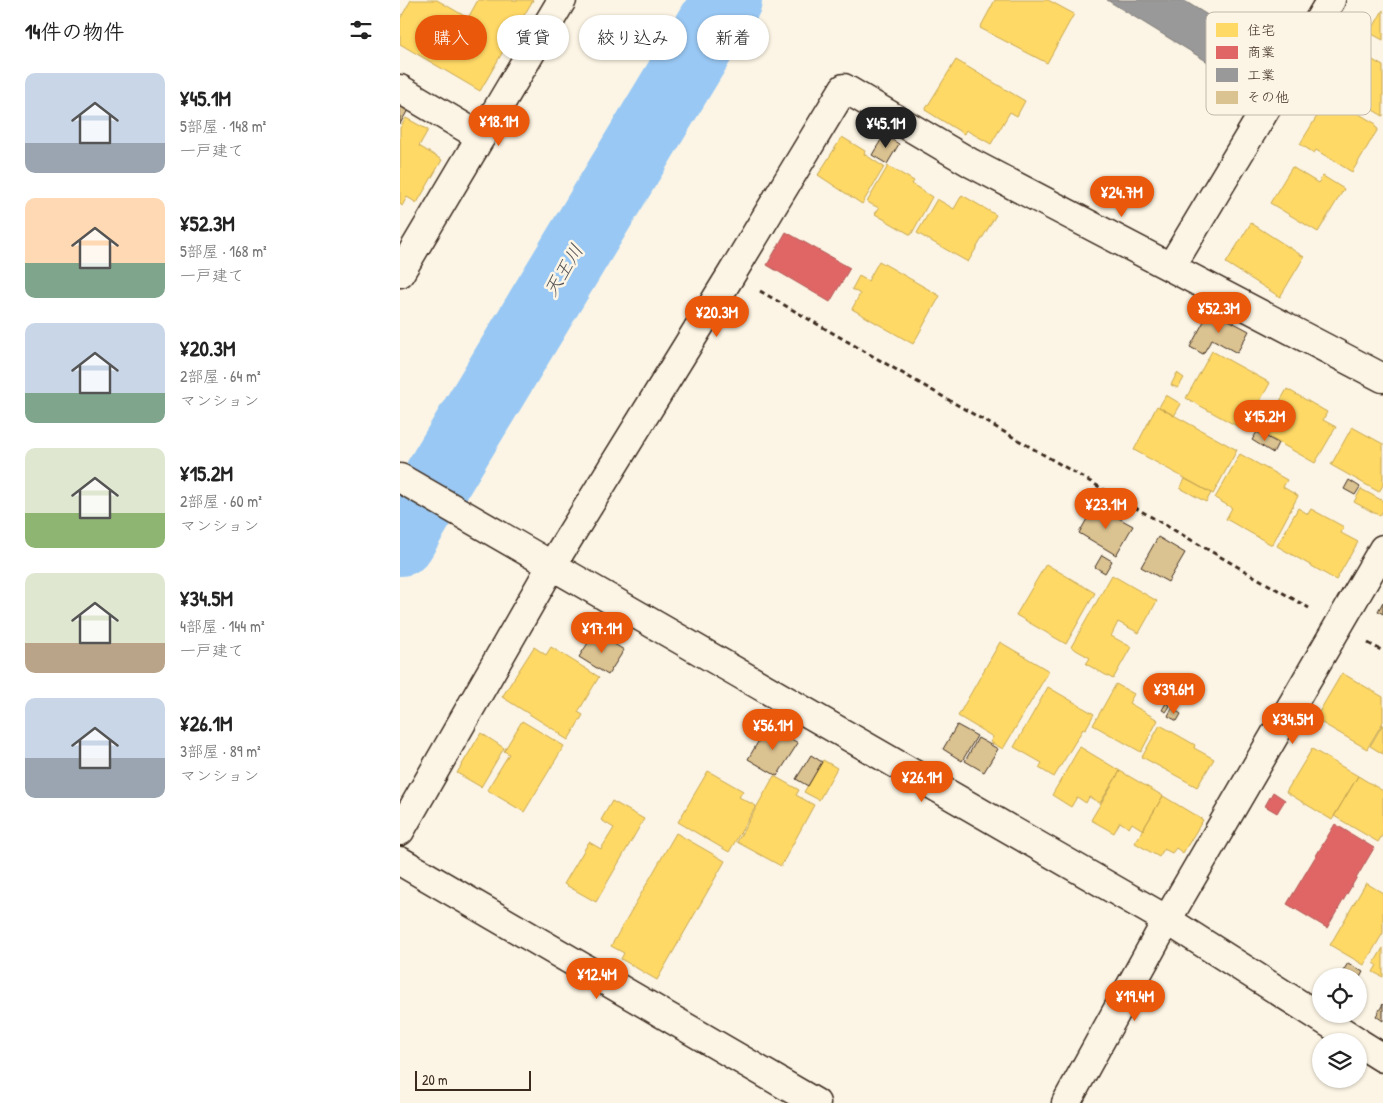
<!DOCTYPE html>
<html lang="ja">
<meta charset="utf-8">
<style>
:root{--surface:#fff;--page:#f2f2f2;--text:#222;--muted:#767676;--accent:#ea580c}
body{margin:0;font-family:"Patrick Hand","Klee One",sans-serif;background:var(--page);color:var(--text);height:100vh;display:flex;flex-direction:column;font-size:19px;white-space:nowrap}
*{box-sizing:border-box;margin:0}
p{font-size:16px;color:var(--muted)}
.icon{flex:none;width:28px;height:28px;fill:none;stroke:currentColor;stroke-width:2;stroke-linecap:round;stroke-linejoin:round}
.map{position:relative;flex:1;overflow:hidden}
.drawer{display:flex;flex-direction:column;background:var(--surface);width:400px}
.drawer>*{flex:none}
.top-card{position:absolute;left:15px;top:15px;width:475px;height:45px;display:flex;gap:10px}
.controls{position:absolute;left:912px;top:968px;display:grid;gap:10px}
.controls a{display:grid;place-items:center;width:55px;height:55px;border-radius:50%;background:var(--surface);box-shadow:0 1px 4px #0004;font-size:25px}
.scale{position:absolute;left:15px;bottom:12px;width:116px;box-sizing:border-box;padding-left:5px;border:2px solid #3b2a1e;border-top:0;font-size:14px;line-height:18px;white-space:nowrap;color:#3b2a1e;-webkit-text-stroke:4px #fcf5e5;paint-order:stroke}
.price{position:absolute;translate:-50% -42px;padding:0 11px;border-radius:18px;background:var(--accent);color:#fff;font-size:16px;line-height:32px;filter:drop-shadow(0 1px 2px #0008)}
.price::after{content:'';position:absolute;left:50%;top:30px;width:15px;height:11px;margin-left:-8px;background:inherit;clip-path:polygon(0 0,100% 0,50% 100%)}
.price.active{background:#222;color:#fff}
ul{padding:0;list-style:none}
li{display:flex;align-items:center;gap:15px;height:125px;padding:0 25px}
li span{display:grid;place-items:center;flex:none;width:140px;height:100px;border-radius:10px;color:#555}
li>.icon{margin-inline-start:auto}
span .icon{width:60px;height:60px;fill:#fffc;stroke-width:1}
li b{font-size:21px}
h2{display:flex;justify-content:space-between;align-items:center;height:60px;padding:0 25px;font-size:21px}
.tag{padding:0 18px;border-radius:22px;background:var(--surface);box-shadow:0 1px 4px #0004;font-size:18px;line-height:45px}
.tag.active{background:var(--accent);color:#fff}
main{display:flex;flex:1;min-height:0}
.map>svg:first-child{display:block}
.homes{fill:#ffd966;stroke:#c4a450}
.shops{fill:#e06666;stroke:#ae5450}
.industry{fill:#999;stroke:#7d7874}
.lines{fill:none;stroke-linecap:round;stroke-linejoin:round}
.river{stroke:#99c8f4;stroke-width:70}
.building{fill:#dbc291;stroke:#3b2a1e}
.minor-casing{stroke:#3b2a1e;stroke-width:31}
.path{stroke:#3b2a1e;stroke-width:3;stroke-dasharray:5 4;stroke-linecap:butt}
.minor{stroke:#fcf5e5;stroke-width:28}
.labels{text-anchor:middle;stroke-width:5;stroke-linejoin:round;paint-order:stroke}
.water-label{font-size:19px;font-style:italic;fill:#525254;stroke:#fcf5e5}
.key{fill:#fcf5e5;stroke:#c2b8a9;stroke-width:1}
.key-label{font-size:14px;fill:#3b2a1e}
</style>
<main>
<section class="drawer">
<h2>14件の物件<svg class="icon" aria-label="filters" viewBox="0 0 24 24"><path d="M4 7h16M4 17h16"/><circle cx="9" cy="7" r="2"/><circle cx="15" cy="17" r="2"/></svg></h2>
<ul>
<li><span style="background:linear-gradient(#c9d6e8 70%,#9aa5b1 0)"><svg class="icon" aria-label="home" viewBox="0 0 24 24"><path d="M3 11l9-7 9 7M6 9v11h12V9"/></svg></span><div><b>¥45.1M</b><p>5部屋 · 148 m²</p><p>一戸建て</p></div></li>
<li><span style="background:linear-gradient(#ffd9b3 65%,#7fa58c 0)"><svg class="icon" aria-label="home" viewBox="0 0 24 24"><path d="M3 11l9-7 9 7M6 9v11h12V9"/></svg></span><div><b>¥52.3M</b><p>5部屋 · 168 m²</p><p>一戸建て</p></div></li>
<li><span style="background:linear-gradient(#c9d6e8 70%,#7fa58c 0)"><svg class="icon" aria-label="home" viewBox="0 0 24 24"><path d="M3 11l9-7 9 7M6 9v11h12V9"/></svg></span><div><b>¥20.3M</b><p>2部屋 · 64 m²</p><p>マンション</p></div></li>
<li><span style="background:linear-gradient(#dfe7d0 65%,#8fb573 0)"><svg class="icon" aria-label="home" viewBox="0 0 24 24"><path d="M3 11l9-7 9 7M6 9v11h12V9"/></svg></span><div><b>¥15.2M</b><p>2部屋 · 60 m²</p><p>マンション</p></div></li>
<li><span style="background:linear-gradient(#dfe7d0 70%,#b9a48a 0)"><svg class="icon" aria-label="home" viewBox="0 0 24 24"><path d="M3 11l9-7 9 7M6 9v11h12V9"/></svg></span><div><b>¥34.5M</b><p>4部屋 · 144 m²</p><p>一戸建て</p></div></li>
<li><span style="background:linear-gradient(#c9d6e8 60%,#9aa5b1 0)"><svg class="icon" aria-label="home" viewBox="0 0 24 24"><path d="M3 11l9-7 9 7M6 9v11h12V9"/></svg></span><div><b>¥26.1M</b><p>3部屋 · 89 m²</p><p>マンション</p></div></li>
</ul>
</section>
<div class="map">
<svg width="983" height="1103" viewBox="0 0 983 1103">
<rect width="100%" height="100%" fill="#fcf5e5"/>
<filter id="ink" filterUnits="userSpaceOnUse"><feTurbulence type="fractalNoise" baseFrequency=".02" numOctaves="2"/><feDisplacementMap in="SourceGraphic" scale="10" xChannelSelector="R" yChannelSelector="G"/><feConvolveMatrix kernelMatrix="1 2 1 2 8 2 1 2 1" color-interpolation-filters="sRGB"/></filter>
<g filter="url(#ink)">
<!-- homes -->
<path class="homes" d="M 11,0 L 37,0 L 68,18 L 78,0 L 133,0 L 80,91 L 0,44 L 0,19 Z
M 595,0 L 648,0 L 674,14 L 647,63 L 580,28 Z
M 983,10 L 983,40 L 970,33 Z
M 952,48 L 983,66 L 983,116 L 934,87 L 940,78 L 936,75 Z
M 556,60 L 625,101 L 617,116 L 610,112 L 591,144 L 566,130 L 564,134 L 525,110 Z
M 936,103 L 940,106 L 942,104 L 976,124 L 975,127 L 978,129 L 952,172 L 916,150 L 914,153 L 900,144 L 922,108 L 930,113 Z
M 6,118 L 28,130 L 19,146 L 42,160 L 17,203 L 7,197 L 2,206 L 0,204 L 0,128 Z
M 442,137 L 465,151 L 464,154 L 484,167 L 462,204 L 418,175 Z
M 488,166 L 514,181 L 512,184 L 532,197 L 511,235 L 475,214 L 479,208 L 467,202 Z
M 892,167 L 918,183 L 923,176 L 944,189 L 918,232 L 870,203 Z
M 562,195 L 596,215 L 568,262 L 517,233 L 537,199 L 554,209 Z
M 851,223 L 904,257 L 880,297 L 826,263 Z
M 479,261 L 540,296 L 513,344 L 452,309 L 460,294 L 452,289 L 459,276 L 468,281 Z
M 812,351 L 870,383 L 844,430 L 786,398 Z
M 777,373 L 784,378 L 778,388 L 771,385 Z
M 887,389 L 927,412 L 923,420 L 936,427 L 915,463 L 862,433 Z
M 766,395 L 781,404 L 774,416 L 759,407 Z
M 757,406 L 837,450 L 813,494 L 734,450 Z
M 952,427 L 983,444 L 983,485 L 979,492 L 931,465 Z
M 840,454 L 887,480 L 883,487 L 898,496 L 872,545 L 826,519 L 832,508 L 815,498 Z
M 785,479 L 811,493 L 806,502 L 780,488 Z
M 961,489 L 983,501 L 983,510 L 980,516 L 954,502 Z
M 898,508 L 908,514 L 911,509 L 944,527 L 941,533 L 958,542 L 936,580 L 877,546 Z
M 646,564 L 695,593 L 666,644 L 616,615 Z
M 712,575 L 757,601 L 739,633 L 718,622 L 711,636 L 731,647 L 713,679 L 686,664 L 690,658 L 671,647 Z
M 600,642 L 649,671 L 603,749 L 590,742 L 593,737 L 558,716 Z
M 134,647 L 146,655 L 151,647 L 199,677 L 178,712 L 183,715 L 168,740 L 160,735 L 161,734 L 102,697 Z
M 942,673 L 983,697 L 983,722 L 967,749 L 915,719 Z
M 716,684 L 734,694 L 729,703 L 758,720 L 741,752 L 693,725 Z
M 648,687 L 694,714 L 685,730 L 683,729 L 654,777 L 639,768 L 642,763 L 614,747 Z
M 122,721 L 164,746 L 124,812 L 87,790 L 109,754 L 104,751 Z
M 983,724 L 983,754 L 970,746 Z
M 760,725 L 795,745 L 794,748 L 814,759 L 797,787 L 742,757 Z
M 81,733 L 104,748 L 81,787 L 57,773 Z
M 680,747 L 720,771 L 700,803 L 689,797 L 686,803 L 677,797 L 671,807 L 652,795 Z
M 912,749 L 958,776 L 932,820 L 886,792 Z
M 423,760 L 437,768 L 419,800 L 404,792 Z
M 308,771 L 343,791 L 339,797 L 356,806 L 329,852 L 278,822 Z
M 720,771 L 763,796 L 743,830 L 732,823 L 729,828 L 720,822 L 714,833 L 691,820 Z
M 374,776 L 399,790 L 396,795 L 414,805 L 381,866 L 337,842 Z
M 958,776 L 983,791 L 983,834 L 978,842 L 934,816 Z
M 763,796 L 803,820 L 783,853 L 776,848 L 772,853 L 764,849 L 759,857 L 735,843 Z
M 212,801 L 244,819 L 196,902 L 164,884 L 189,842 L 201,849 L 214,828 L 201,820 Z
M 276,833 L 325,861 L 257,980 L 221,959 L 224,953 L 211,946 Z
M 966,883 L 983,893 L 983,933 L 964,965 L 930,945 Z
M 983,948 L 983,977 L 973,972 L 977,965 L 974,963 Z"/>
<!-- shops -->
<path class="shops" d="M 386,232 L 450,268 L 430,302 L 367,265 Z
M 873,792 L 885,800 L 877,813 L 865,806 Z
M 935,824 L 974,848 L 927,928 L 887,904 Z"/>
<!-- industry -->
<path class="industry" d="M 707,0 L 783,0 L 868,52 L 847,86 Z"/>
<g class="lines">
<!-- river -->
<path class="river" d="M 0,541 L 327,0"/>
</g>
<!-- building -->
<path class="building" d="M 0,103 L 9,108 L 0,124 Z
M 484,135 L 499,144 L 487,164 L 472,155 Z
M 810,310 L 849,331 L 837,353 L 812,339 L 803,354 L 790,347 Z
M 857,432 L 878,443 L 873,453 L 852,440 Z
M 949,480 L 960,487 L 955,495 L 944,489 Z
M 695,505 L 733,526 L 716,555 L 679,533 Z
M 758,537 L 785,553 L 768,582 L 741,567 Z
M 702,555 L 712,561 L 705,573 L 695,567 Z
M 983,602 L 983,614 L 978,611 Z
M 195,632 L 224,650 L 208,675 L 179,657 Z
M 766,703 L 770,706 L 766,712 L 762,710 Z
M 772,708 L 781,714 L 777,721 L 768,716 Z
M 368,725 L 398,743 L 377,776 L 348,759 Z
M 557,725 L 577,736 L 562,761 L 543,749 Z
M 578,738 L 598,749 L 584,772 L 565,761 Z
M 411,755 L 422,762 L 408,786 L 396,779 Z
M 948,963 L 963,972 L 959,979 L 959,976 L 940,976 Z
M 983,1004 L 983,1021 L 976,1016 Z"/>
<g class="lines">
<defs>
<path id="minor" d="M 0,89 L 81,137
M 771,267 L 931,0
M 0,273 L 162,0
M 0,478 L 767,920 L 957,1041
M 0,831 L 152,565 L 331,275 L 444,88 L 571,163 L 983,378
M 0,861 L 416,1103
M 959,1043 L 983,1058
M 666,1103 L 767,920 L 983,549"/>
</defs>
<!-- minor casing -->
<use href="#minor" class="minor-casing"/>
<!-- path -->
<path class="path" d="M 360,291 L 909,608
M 968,643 L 983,651"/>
<!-- minor -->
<use href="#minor" class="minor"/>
</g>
</g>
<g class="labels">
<!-- water labels -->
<g class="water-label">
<text transform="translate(163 270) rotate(-59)" y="7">天王川</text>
</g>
</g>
<!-- legend -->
<rect x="806" y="12" width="165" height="103" rx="8" class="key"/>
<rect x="816" y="23" width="22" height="14" fill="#ffd966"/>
<rect x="816" y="46" width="22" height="13" fill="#e06666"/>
<rect x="816" y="68" width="22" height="14" fill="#999"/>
<rect x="816" y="91" width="22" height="13" fill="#dbc291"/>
<g class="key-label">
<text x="847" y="35">住宅</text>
<text x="847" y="57">商業</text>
<text x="847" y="80">工業</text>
<text x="847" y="102">その他</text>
</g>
</svg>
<div class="controls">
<a><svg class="icon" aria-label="locate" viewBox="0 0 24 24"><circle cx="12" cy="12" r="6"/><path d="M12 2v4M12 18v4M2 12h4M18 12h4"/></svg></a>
<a><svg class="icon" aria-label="layers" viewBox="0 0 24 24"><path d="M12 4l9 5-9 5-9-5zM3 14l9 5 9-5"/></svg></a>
</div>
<div class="scale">20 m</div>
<b class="price" style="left:99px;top:147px">¥18.1M</b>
<b class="price active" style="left:486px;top:149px">¥45.1M</b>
<b class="price" style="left:722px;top:218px">¥24.7M</b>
<b class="price" style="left:819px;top:334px">¥52.3M</b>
<b class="price" style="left:317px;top:338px">¥20.3M</b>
<b class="price" style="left:865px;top:442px">¥15.2M</b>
<b class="price" style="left:706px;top:530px">¥23.1M</b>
<b class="price" style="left:202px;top:654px">¥17.1M</b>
<b class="price" style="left:774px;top:715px">¥39.6M</b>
<b class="price" style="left:893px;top:745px">¥34.5M</b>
<b class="price" style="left:373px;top:751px">¥56.1M</b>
<b class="price" style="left:522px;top:803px">¥26.1M</b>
<b class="price" style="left:197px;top:1000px">¥12.4M</b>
<b class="price" style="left:735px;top:1022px">¥19.4M</b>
<div class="top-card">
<a class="tag active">購入</a>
<a class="tag">賃貸</a>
<a class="tag">絞り込み</a>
<a class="tag">新着</a>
</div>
</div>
</main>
